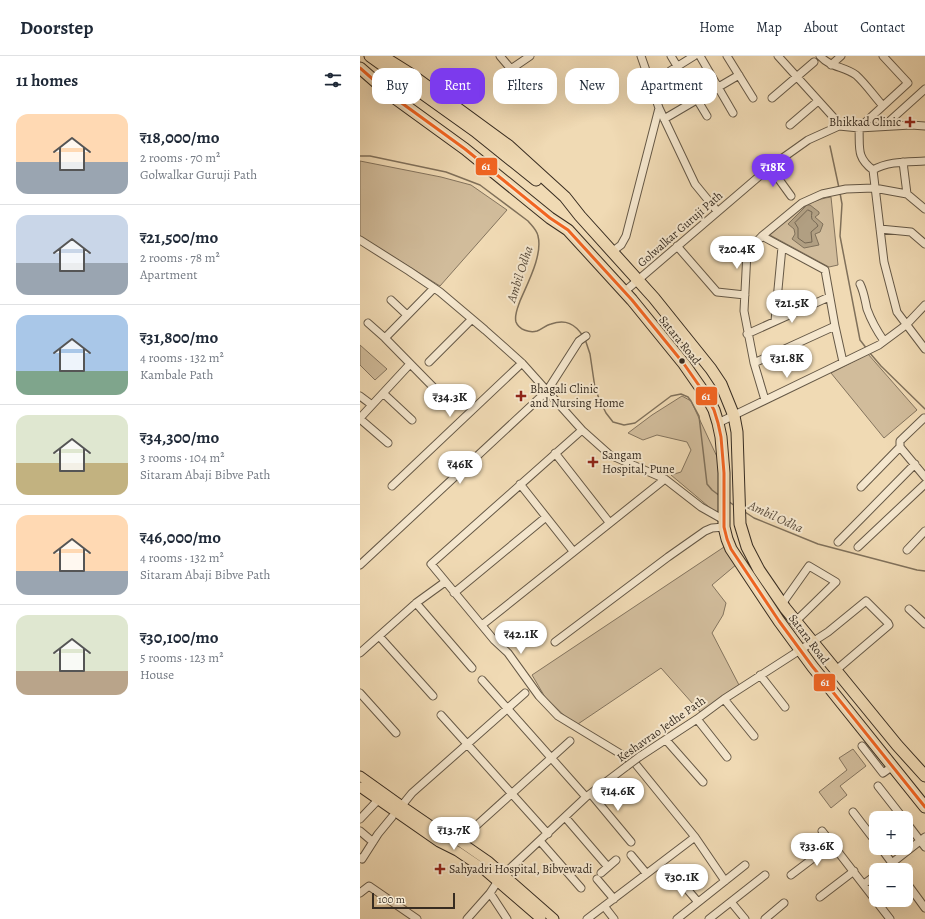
<!DOCTYPE html>
<meta charset="utf-8">
<style>
:root{--surface:#fff;--page:#f2f2f3;--text:#1f2937;--muted:#747a83;--line:#e0e1e3;--accent:#7c3aed}
body{margin:0;font-family:Alegreya,serif;background:var(--page);color:var(--text);height:100vh;display:flex;flex-direction:column;font-size:15px;white-space:nowrap}
*{box-sizing:border-box;margin:0}
p{font-size:13px;color:var(--muted)}
.icon{flex:none;width:22px;height:22px;fill:none;stroke:currentColor;stroke-width:2;stroke-linecap:round;stroke-linejoin:round}
.map{position:relative;flex:1;overflow:hidden}
.side{display:flex;flex-direction:column;background:var(--surface);width:360px}
.side>*{flex:none}
.guide{position:absolute;left:12px;top:12px;width:380px;height:36px;display:flex;gap:8px}
.buttons{position:absolute;left:509px;top:755px;display:grid;gap:8px}
.buttons a{display:grid;place-items:center;width:44px;height:44px;border-radius:8px;background:var(--surface);box-shadow:0 4px 16px #0002;font-size:20px}
.scale{position:absolute;left:12px;bottom:10px;width:83px;box-sizing:border-box;padding-left:4px;border:2px solid #372c21;border-top:0;font-size:11px;line-height:14px;white-space:nowrap;color:#372c21;-webkit-text-stroke:3px #f5e7ce;paint-order:stroke}
.price{position:absolute;translate:-50% -34px;padding:0 9px;border-radius:14px;background:#fff;color:#222;font-size:13px;line-height:26px;filter:drop-shadow(0 1px 2px #0008)}
.price::after{content:'';position:absolute;left:50%;top:24px;width:12px;height:9px;margin-left:-6px;background:inherit;clip-path:polygon(0 0,100% 0,50% 100%)}
.price.current{background:var(--accent);color:#fff}
ul{padding:0;list-style:none}
li{display:flex;align-items:center;gap:12px;height:100px;padding:0 16px}
li+li{border-top:1px solid var(--line)}
li span{display:grid;place-items:center;flex:none;width:112px;height:80px;border-radius:12px;color:#555}
li>.icon{margin-inline-start:auto}
span .icon{width:48px;height:48px;fill:#fffc;stroke-width:1}
li b{font-size:17px}
h2{display:flex;justify-content:space-between;align-items:center;height:48px;padding:0 16px;font-size:17px}
.chip{padding:0 14px;border-radius:12px;background:var(--surface);box-shadow:0 4px 16px #0002;font-size:14px;line-height:36px}
.chip.current{background:var(--accent);color:#fff}
header{display:flex;align-items:center;gap:24px;box-sizing:border-box;height:56px;padding:0 20px;background:var(--surface);border-bottom:1px solid var(--line)}
header strong{font-size:19px}
nav{display:flex;gap:22px;margin-inline-start:auto;font-size:14px}
main{display:flex;flex:1;min-height:0}
.map>svg:first-child{display:block}
.green{fill:#d1bc9b;stroke:#84745e}
.water{fill:#b19f82;stroke:#80715b}
.lines{fill:none;stroke-linecap:round;stroke-linejoin:round}
.shore{stroke:#746652;stroke-width:1}
.stream{stroke:#80715b;stroke-width:1.5}
.minor-casing{stroke:#655846;stroke-width:9}
.major-casing{stroke:#372c21;stroke-width:11}
.highway-casing{stroke:#372c21;stroke-width:13}
.minor{stroke:#f5e7ce;stroke-width:7}
.major{stroke:#f0dab4;stroke-width:9}
.highway{stroke:#f0dab4;stroke-width:11}
.minor-bridge-casing{stroke:#655846;stroke-width:9;stroke-linecap:butt}
.minor-bridge{stroke:#f5e7ce;stroke-width:7}
.bus-1-casing{stroke:#f5e7ce;stroke-width:6}
.bus-1{stroke:#f26522;stroke-width:3}
.poi-dot{fill:#8f2418;stroke:#f5e7ce;stroke-width:1.5}
.bus-dot{fill:#372c21;stroke:#f5e7ce;stroke-width:1.5}
.labels{text-anchor:middle;stroke-width:4;stroke-linejoin:round;paint-order:stroke}
.poi-label{font-size:12px;fill:#372c21;stroke:#f5e7ce;text-anchor:start}
.street-label{font-size:12px;fill:#372c21;stroke:#f5e7ce}
.water-label{font-size:13px;font-style:italic;fill:#5c4e3e;stroke:#f5e7ce}
.line-badge{stroke:#f5e7ce;stroke-width:1.5}
.badge-label{font-size:11px;text-anchor:middle;font-weight:bold;fill:#fff}
</style>
<header>
<strong>Doorstep</strong>
<nav><a>Home</a><a>Map</a><a>About</a><a>Contact</a></nav>
</header>
<main>
<section class="side">
<h2>11 homes<svg class="icon" aria-label="filters" viewBox="0 0 24 24"><path d="M4 7h16M4 17h16"/><circle cx="9" cy="7" r="2"/><circle cx="15" cy="17" r="2"/></svg></h2>
<ul>
<li><span style="background:linear-gradient(#ffd9b3 60%,#9aa5b1 0)"><svg class="icon" aria-label="home" viewBox="0 0 24 24"><path d="M3 11l9-7 9 7M6 9v11h12V9"/></svg></span><div><b>₹18,000/mo</b><p>2 rooms · 70 m²</p><p>Golwalkar Guruji Path</p></div></li>
<li><span style="background:linear-gradient(#c9d6e8 60%,#9aa5b1 0)"><svg class="icon" aria-label="home" viewBox="0 0 24 24"><path d="M3 11l9-7 9 7M6 9v11h12V9"/></svg></span><div><b>₹21,500/mo</b><p>2 rooms · 78 m²</p><p>Apartment</p></div></li>
<li><span style="background:linear-gradient(#a9c7e8 70%,#7fa58c 0)"><svg class="icon" aria-label="home" viewBox="0 0 24 24"><path d="M3 11l9-7 9 7M6 9v11h12V9"/></svg></span><div><b>₹31,800/mo</b><p>4 rooms · 132 m²</p><p>Kambale Path</p></div></li>
<li><span style="background:linear-gradient(#dfe7d0 60%,#c2b280 0)"><svg class="icon" aria-label="home" viewBox="0 0 24 24"><path d="M3 11l9-7 9 7M6 9v11h12V9"/></svg></span><div><b>₹34,300/mo</b><p>3 rooms · 104 m²</p><p>Sitaram Abaji Bibve Path</p></div></li>
<li><span style="background:linear-gradient(#ffd9b3 70%,#9aa5b1 0)"><svg class="icon" aria-label="home" viewBox="0 0 24 24"><path d="M3 11l9-7 9 7M6 9v11h12V9"/></svg></span><div><b>₹46,000/mo</b><p>4 rooms · 132 m²</p><p>Sitaram Abaji Bibve Path</p></div></li>
<li><span style="background:linear-gradient(#dfe7d0 70%,#b9a48a 0)"><svg class="icon" aria-label="home" viewBox="0 0 24 24"><path d="M3 11l9-7 9 7M6 9v11h12V9"/></svg></span><div><b>₹30,100/mo</b><p>5 rooms · 123 m²</p><p>House</p></div></li>
</ul>
</section>
<div class="map">
<svg width="565" height="863" viewBox="0 0 565 863">
<rect width="100%" height="100%" fill="#f0dab4"/>
<filter id="stains"><feTurbulence type="fractalNoise" baseFrequency=".005" numOctaves="4"/><feColorMatrix values="0 0 0 0 .2 0 0 0 0 .09 0 0 0 0 .02 0 0 0 .5 -.17"/></filter>
<radialGradient id="worn" r=".72"><stop offset=".6" stop-color="#630" stop-opacity="0"/><stop offset="1" stop-color="#630" stop-opacity=".3"/></radialGradient>
<!-- green -->
<path class="green" d="M 0,105 L 81,121 L 111,129 L 147,154 L 80,230 L 0,180 Z
M 471,141 L 478,209 L 469,211 L 410,179 C 430,161 444,145 471,141 Z
M 0,289 L 27,313 L 15,324 L 0,309 Z
M 508,298 L 557,354 L 524,382 L 471,317 Z
M 322,340 L 331,345 L 359,405 L 360,456 L 355,456 L 311,419 L 321,416 L 331,394 L 327,386 L 297,379 L 283,384 L 268,377 L 292,359 Z
M 364,491 L 377,508 L 352,529 L 366,547 L 363,559 L 352,577 L 379,629 L 341,657 L 301,612 L 215,670 L 185,641 L 172,619 Z
M 493,693 L 506,710 L 480,730 L 487,739 L 471,752 L 459,736 L 487,714 L 479,702 Z"/>
<!-- water -->
<path class="water" d="M 447,149 L 450,149 L 459,156 L 459,158 L 455,161 L 463,168 L 460,176 L 455,178 L 459,189 L 444,192 L 432,183 L 435,178 L 434,173 L 428,168 Z"/>
<g class="lines">
<!-- shore -->
<path class="shore" d="M 448,154 L 452,156 C 450,167 455,163 458,170 L 451,176 L 452,186 L 445,187 L 438,182 L 438,172 L 435,167 Z"/>
<!-- stream -->
<path class="stream" d="M 470,90 L 479,132
M 0,100 L 10,100 L 86,116 L 120,129 L 168,165 C 172,170 177,174 178,180 C 183,199 167,228 160,245 C 158,251 154,259 156,266 C 159,274 170,277 177,275 C 182,273 186,269 191,268 C 206,263 215,268 223,280
M 480,137 L 482,148 L 480,180 L 500,284 L 507,293
M 225,283 L 230,298 L 235,332 L 240,345 L 246,357 L 253,366 L 264,369 L 275,367 L 311,340 L 321,338 L 328,341 L 331,345 L 339,360 L 347,428 L 352,434 L 360,440
M 509,296 L 521,310 L 565,353
M 368,445 L 375,450
M 385,456 L 394,462 L 458,488 L 557,514 L 565,515"/>
<defs>
<path id="minor" d="M 140,0 L 151,13 L 170,0
M 281,0 L 299,52 L 335,128 L 357,155
M 311,0 L 347,60
M 340,0 L 373,57
M 367,0 L 393,42
M 418,0 L 475,63 L 479,70
M 460,0 C 471,12 484,10 496,19 C 506,28 514,40 523,50
M 471,9 L 481,0
M 310,15 L 334,0
M 412,42 L 454,6
M 304,63 L 379,19
M 430,69 L 458,45
M 524,70 L 565,33
M 565,105 C 547,106 528,105 513,114 L 524,206 L 537,256 L 565,293
M 543,106 L 547,138
M 410,111 L 431,140
M 513,114 C 496,101 500,92 499,72 L 548,27 L 523,0
M 520,173 L 551,176 L 565,188
M 0,184 L 49,215 L 80,236 L 125,274 L 162,307 L 222,374 L 250,399 L 305,423 L 341,451 L 364,464
M 317,190 L 357,236 L 385,239
M 253,195 L 261,189 L 266,180 L 299,52
M 500,228 C 504,236 505,244 507,253 C 511,264 517,275 524,285
M 74,232 L 25,282 L 78,336
M 264,236 L 410,111 L 448,84 L 479,70 L 499,72 L 551,69 L 565,70
M 31,244 L 47,259
M 415,265 L 422,191
M 8,267 L 25,282
M 475,270 L 483,306
M 387,278 L 469,241
M 69,306 L 112,263
M 394,307 L 475,270 L 465,214 L 402,180
M 23,337 L 52,364
M 0,340 L 12,349
M 405,344 L 394,307 L 384,255 L 387,196 L 402,180 L 442,147 L 462,138 L 486,133 L 514,132 L 547,138 L 565,153
M 0,362 L 50,308
M 564,362 L 540,385 L 540,391 L 565,421
M 0,363 L 28,387
M 358,367 L 519,289 L 546,269 L 565,249
M 222,374 L 71,508 L 134,584 L 148,597 L 179,640 L 198,660 L 274,706 L 335,781 L 365,825
M 195,397 L 249,466
M 160,428 L 213,495
M 32,430 L 162,307
M 501,431 L 540,391
M 478,486 L 555,408
M 498,491 L 565,428
M 547,494 L 565,475
M 0,509 L 187,335 L 219,285 L 226,280
M 94,537 L 186,461
M 56,547 L 112,612
M 422,548 L 449,510 L 476,526 L 436,565
M 549,553 L 565,568
M 122,569 L 305,423
M 19,580 L 73,640
M 195,586 L 308,501 L 345,475 L 352,472 L 364,471
M 0,597 L 56,547 L 85,526
M 400,619 L 425,651
M 122,624 L 226,741
M 0,637 L 36,677
M 364,643 L 394,680
M 81,659 L 188,778
M 337,663 L 367,701
M 306,684 L 343,726
M 502,690 L 523,717 L 533,710
M 279,701 L 337,663 L 364,643 L 468,576 L 506,545 L 528,567 L 529,569 L 475,615
M 518,730 L 543,762
M 231,738 L 271,786
M 39,753 L 52,737 L 165,637
M 493,756 L 516,786
M 205,761 L 248,811
M 0,763 L 18,744
M 546,766 L 565,791
M 0,775 L 13,786
M 462,775 L 530,863
M 180,785 L 221,832
M 102,787 L 107,778 L 210,685
M 521,792 L 537,814
M 271,799 L 286,817
M 0,802 L 2,803 L 18,778 L 32,761
M 523,814 L 565,781
M 241,817 L 256,804
M 431,819 L 472,788
M 237,823 L 254,843
M 321,826 L 338,846
M 546,826 L 565,852
M 504,828 L 516,819
M 0,837 L 9,830 L 57,863
M 130,837 L 147,863
M 460,841 L 494,815
M 371,846 L 385,863
M 244,850 L 254,863
M 107,863 L 130,837 L 138,825 L 144,818 L 226,741 L 267,710
M 227,863 L 335,781
M 317,863 L 385,809
M 349,863 L 405,819
M 405,863 L 424,847"/>
<path id="major" d="M 0,720 L 42,750 L 83,778 L 102,787 L 128,805 L 194,863
M 0,731 L 79,786 L 97,795 L 122,812 L 181,863"/>
<path id="highway" d="M 10,0 L 115,75 L 176,124
M 22,0 L 49,17 L 149,90 L 205,141 L 220,160 L 294,242 L 351,313 L 361,328 L 374,360 L 377,376 L 380,468 L 387,491 L 399,514 L 425,552 L 537,689 L 565,720
M 0,12 L 32,40 L 105,93 L 190,162 L 208,174 L 272,244 L 324,308 L 347,341 L 354,354 L 358,367 L 361,381 L 364,417 L 364,471 L 367,483 L 371,493 L 419,565 L 452,610 L 565,751"/>
</defs>
<!-- minor casing -->
<use href="#minor" class="minor-casing"/>
<!-- major casing -->
<use href="#major" class="major-casing"/>
<!-- highway casing -->
<use href="#highway" class="highway-casing"/>
<!-- minor -->
<use href="#minor" class="minor"/>
<!-- major -->
<use href="#major" class="major"/>
<!-- highway -->
<use href="#highway" class="highway"/>
<defs>
<path id="minor-bridge" d="M 267,710 L 279,701"/>
</defs>
<!-- minor-bridge casing -->
<use href="#minor-bridge" class="minor-bridge-casing"/>
<!-- minor-bridge -->
<use href="#minor-bridge" class="minor-bridge"/>
<defs>
<path id="bus-1" d="M 0,12 L 32,40 L 105,93 L 190,162 L 208,174 L 272,244 L 324,308 L 347,341 L 354,354 L 358,367 L 361,381 L 364,417 L 364,471 L 367,483 L 371,493 L 419,565 L 452,610 L 565,751"/>
</defs>
<!-- bus-1 casing -->
<use href="#bus-1" class="bus-1-casing"/>
<!-- bus-1 -->
<use href="#bus-1" class="bus-1"/>
</g>
<!-- markers -->
<g class="poi-dot">
<path d="M548 60h4v4h4v4h-4v4h-4v-4h-4v-4h4z"/>
<path d="M159 334h4v4h4v4h-4v4h-4v-4h-4v-4h4z"/>
<path d="M231 400h4v4h4v4h-4v4h-4v-4h-4v-4h4z"/>
<path d="M78 807h4v4h4v4h-4v4h-4v-4h-4v-4h4z"/>
</g>
<circle class="bus-dot" cx="322" cy="305" r="3.5"/>
<g class="labels">
<!-- poi labels -->
<g class="poi-label">
<text x="541" y="70" text-anchor="end">Bhikkad Clinic</text>
<text x="170" y="337">Bhagali Clinic<tspan x="170" dy="14">and Nursing Home</tspan></text>
<text x="242" y="403">Sangam<tspan x="242" dy="14">Hospital, Pune</tspan></text>
<text x="89" y="817">Sahyadri Hospital, Bibvewadi</text>
</g>
<!-- street labels -->
<g class="street-label">
<text transform="translate(320 173) rotate(-41)" y="4">Golwalkar Guruji Path</text>
<text transform="translate(320 284) rotate(51)" y="4">Satara Road</text>
<text transform="translate(449 583) rotate(53)" y="4">Satara Road</text>
<text transform="translate(301 673) rotate(-35)" y="4">Keshavrao Jedhe Path</text>
</g>
<!-- water labels -->
<g class="water-label">
<text transform="translate(159 218) rotate(-72)" y="5">Ambil Odha</text>
<text transform="translate(416 460) rotate(25)" y="5">Ambil Odha</text>
</g>
</g>
<g class="line-badge">
<rect x="115" y="101" width="23" height="19" rx="4" fill="#f26522"/>
<rect x="335" y="330" width="23" height="20" rx="4" fill="#f26522"/>
<rect x="453" y="617" width="23" height="19" rx="4" fill="#f26522"/>
</g>
<g class="badge-label">
<text x="126" y="114">61</text>
<text x="346" y="344">61</text>
<text x="465" y="630">61</text>
</g>
<rect width="100%" height="100%" filter="url(#stains)"/>
<rect width="100%" height="100%" fill="url(#worn)"/>
</svg>
<div class="buttons">
<a>+</a>
<a>−</a>
</div>
<div class="scale">100 m</div>
<b class="price current" style="left:413px;top:132px">₹18K</b>
<b class="price" style="left:377px;top:214px">₹20.4K</b>
<b class="price" style="left:432px;top:268px">₹21.5K</b>
<b class="price" style="left:427px;top:323px">₹31.8K</b>
<b class="price" style="left:90px;top:362px">₹34.3K</b>
<b class="price" style="left:100px;top:429px">₹46K</b>
<b class="price" style="left:161px;top:599px">₹42.1K</b>
<b class="price" style="left:258px;top:756px">₹14.6K</b>
<b class="price" style="left:94px;top:795px">₹13.7K</b>
<b class="price" style="left:457px;top:811px">₹33.6K</b>
<b class="price" style="left:322px;top:842px">₹30.1K</b>
<div class="guide">
<a class="chip">Buy</a>
<a class="chip current">Rent</a>
<a class="chip">Filters</a>
<a class="chip">New</a>
<a class="chip">Apartment</a>
</div>
</div>
</main>
